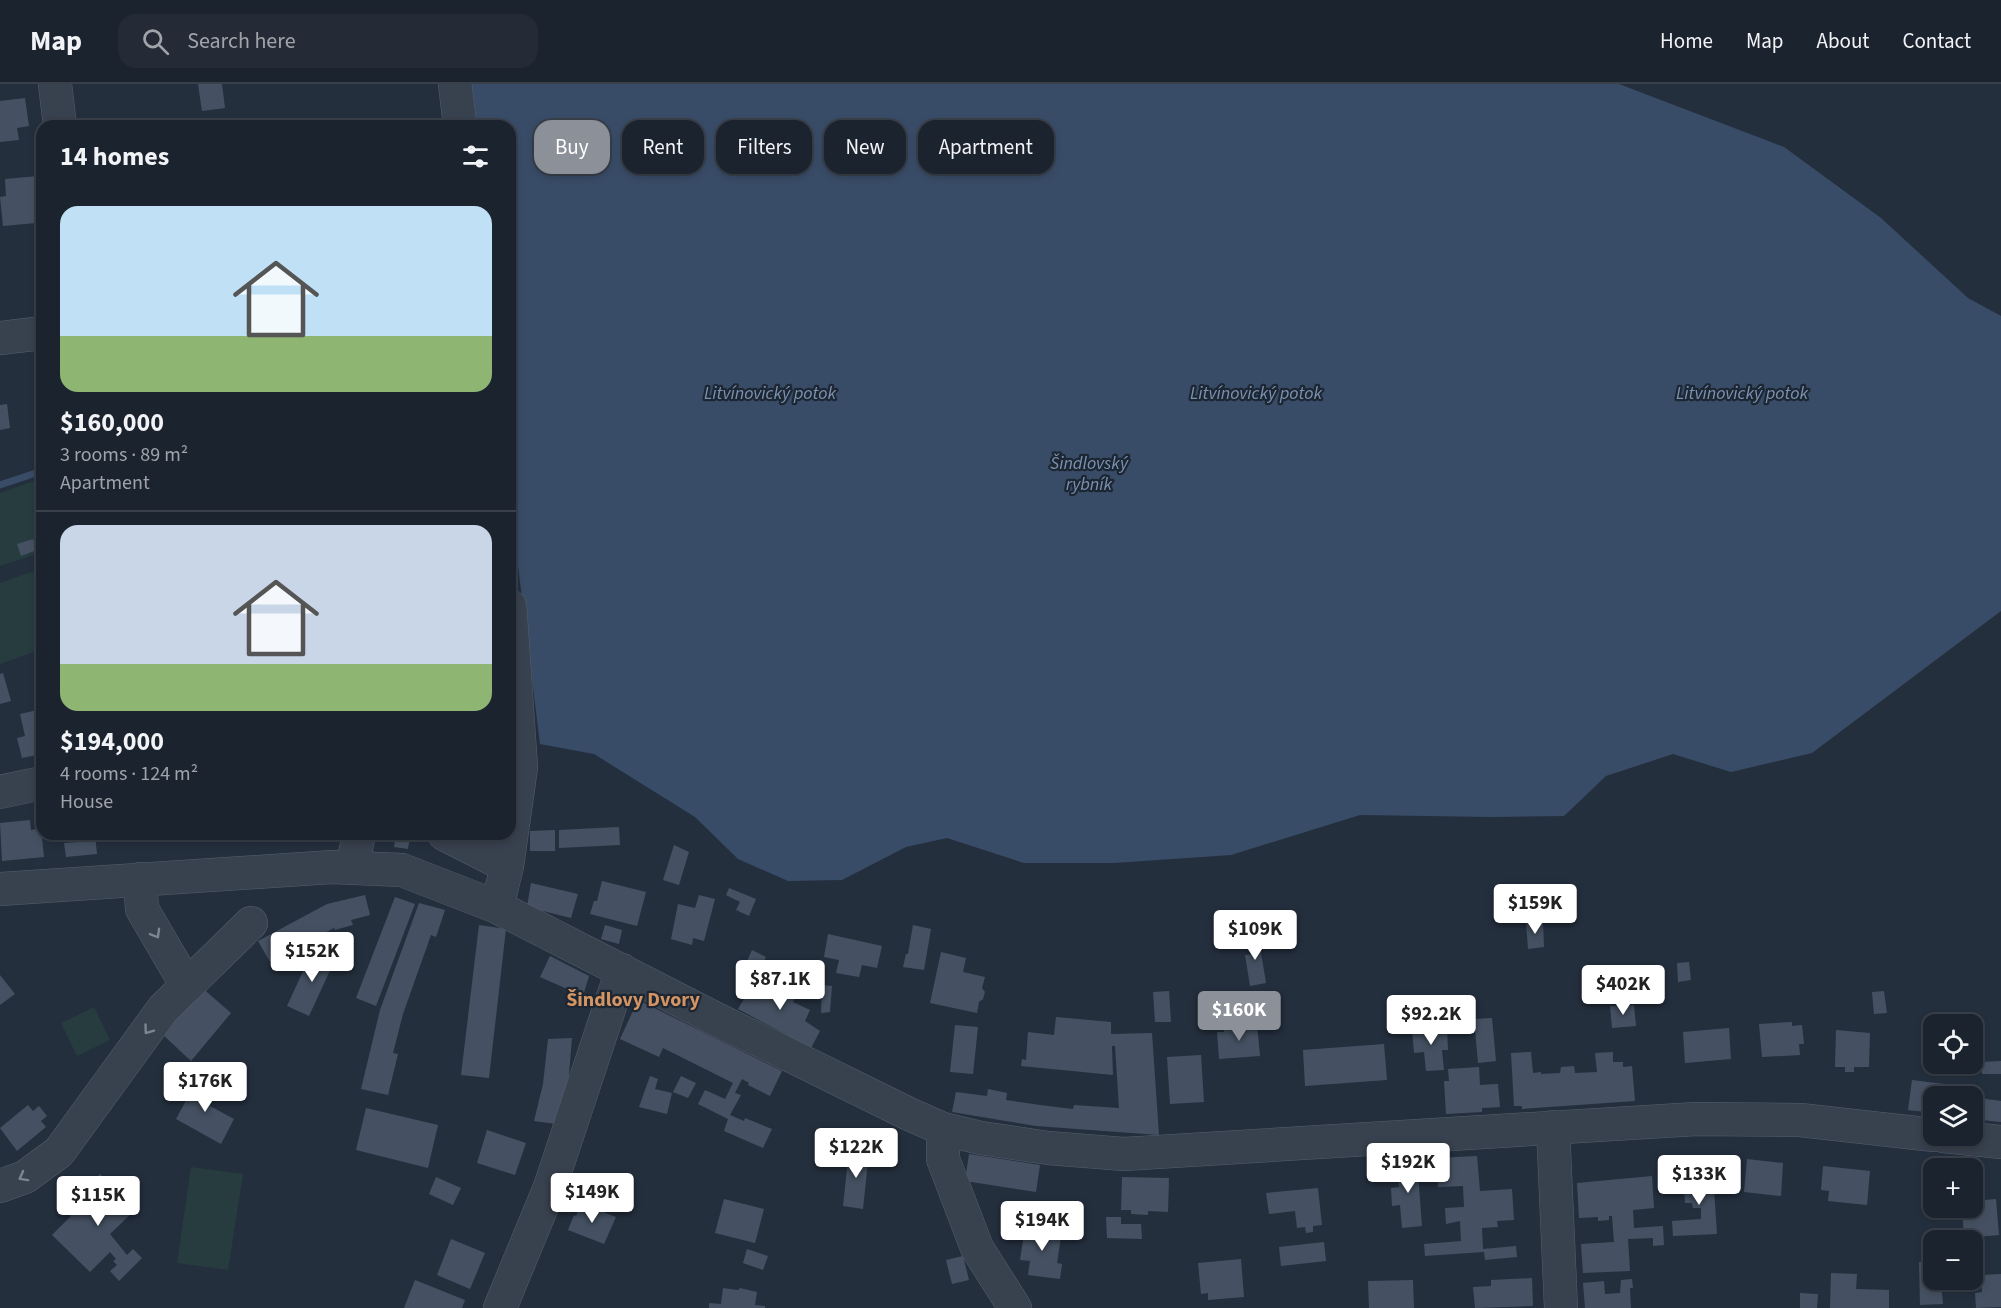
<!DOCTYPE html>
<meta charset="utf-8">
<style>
:root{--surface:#1b232e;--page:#242b36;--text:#f1f3f6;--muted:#a0a4aa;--line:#39404a;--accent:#8c9099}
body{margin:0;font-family:"Source Sans 3",sans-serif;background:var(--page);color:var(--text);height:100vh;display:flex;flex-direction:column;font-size:22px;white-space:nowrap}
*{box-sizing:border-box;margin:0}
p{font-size:20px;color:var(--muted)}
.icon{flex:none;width:33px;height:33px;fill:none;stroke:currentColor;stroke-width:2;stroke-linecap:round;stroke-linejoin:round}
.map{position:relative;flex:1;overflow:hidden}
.details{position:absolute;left:36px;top:36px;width:480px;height:720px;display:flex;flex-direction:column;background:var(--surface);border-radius:18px;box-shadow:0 3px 9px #0003,0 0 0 2px var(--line)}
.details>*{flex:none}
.hud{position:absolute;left:534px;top:36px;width:570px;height:54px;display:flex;gap:12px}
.tools{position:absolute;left:1923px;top:930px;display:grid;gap:12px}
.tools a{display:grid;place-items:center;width:60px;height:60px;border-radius:12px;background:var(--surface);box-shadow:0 3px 9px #0003,0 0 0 2px var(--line);font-size:30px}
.price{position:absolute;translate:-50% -51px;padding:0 14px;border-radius:6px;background:#fff;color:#222;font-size:20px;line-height:39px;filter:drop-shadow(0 2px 3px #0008)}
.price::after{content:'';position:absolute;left:50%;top:36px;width:18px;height:14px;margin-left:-9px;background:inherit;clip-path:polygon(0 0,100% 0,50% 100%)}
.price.on{background:var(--accent);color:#fff}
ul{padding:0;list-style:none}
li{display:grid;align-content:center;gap:12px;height:318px;padding:0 24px}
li+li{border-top:2px solid var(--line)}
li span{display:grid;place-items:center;height:186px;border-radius:18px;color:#555}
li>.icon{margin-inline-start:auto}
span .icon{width:108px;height:108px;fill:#fffc;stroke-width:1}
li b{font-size:26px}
h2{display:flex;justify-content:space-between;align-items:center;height:72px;padding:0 24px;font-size:26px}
.tag{padding:0 21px;border-radius:18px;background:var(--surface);box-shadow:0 3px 9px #0003,0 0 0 2px var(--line);font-size:21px;line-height:54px}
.tag.on{background:var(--accent);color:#fff}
header{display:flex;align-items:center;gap:36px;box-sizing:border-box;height:84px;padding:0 30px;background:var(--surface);border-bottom:2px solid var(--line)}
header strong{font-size:28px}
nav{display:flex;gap:33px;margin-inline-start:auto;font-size:21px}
.search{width:420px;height:54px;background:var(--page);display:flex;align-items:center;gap:15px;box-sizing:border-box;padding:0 21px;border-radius:18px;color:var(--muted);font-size:22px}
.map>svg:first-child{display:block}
.green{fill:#263c3f}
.water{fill:#394c67}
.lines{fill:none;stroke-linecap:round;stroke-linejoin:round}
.stream{stroke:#394c67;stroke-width:7}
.building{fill:#455162}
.minor-casing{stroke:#565f6c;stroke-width:34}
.minor{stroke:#38414e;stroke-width:33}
.oneway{stroke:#7c8592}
.labels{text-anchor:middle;stroke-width:4.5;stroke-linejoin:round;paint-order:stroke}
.water-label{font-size:18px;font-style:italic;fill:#7c92b1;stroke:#1d2633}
.quarter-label{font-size:20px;font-weight:bold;fill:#d59563;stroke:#1d2633}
</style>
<header>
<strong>Map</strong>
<div class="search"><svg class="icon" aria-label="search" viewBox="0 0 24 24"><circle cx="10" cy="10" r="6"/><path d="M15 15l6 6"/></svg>Search here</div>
<nav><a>Home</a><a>Map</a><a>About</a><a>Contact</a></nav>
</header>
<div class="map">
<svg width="2001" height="1224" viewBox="0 0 2001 1224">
<rect width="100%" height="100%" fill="#242f3e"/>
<!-- green -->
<path class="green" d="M 42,394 L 42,468 L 0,482 L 0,409 Z
M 42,484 L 42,565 L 0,580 L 0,499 Z
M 94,923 L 110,956 L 77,972 L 61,939 Z
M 191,1083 L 243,1090 L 228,1186 L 177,1179 Z"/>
<!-- water -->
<path class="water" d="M 470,0 L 1619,0 L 1784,63 L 1881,134 L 1968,214 L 2001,232 L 2001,527 L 1812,669 L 1731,688 L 1673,670 L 1606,692 L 1564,732 L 1493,733 L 1360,731 L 1231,771 L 1114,779 L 1024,779 L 947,754 L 906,763 L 842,796 L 788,797 L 738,775 L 695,733 L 594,670 L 540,660 L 510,417 L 510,42 L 470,42 Z"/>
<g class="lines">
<!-- stream -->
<path class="stream" d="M 0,401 L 42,387"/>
</g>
<!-- building -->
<path class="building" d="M 198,0 L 222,0 L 225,24 L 202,27 Z
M 25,14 L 29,42 L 17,44 L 19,56 L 0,58 L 0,17 Z
M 38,92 L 39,109 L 34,110 L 36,139 L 3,142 L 0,113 L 6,112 L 5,95 Z
M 7,320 L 10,344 L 0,346 L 0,321 Z
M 33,455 L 37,466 L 21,472 L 17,460 Z
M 3,589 L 11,617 L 0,620 L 0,590 Z
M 42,625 L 42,670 L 22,674 L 17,654 L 25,652 L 20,630 Z
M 30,736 L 31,746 L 41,744 L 44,773 L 2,777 L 0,739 Z
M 619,743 L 620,761 L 559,764 L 559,746 Z
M 555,746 L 555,767 L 530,767 L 530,747 Z
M 76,750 L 95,750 L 97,770 L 66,773 L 64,759 L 77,758 Z
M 117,750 L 160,750 L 161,752 L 117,755 Z
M 396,750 L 408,750 L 410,753 L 408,765 L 394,763 Z
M 674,761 L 689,768 L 679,801 L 663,796 Z
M 602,797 L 646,808 L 637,842 L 590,830 L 594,817 L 597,817 Z
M 531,799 L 578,810 L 571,834 L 527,823 Z
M 729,804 L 756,815 L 749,832 L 736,826 L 740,818 L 726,811 Z
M 365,811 L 370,831 L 351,836 L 353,841 L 335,846 L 334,844 L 270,878 L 258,857 L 327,820 Z
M 699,811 L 715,815 L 704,857 L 693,854 L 692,861 L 671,855 L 678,820 L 695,824 Z
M 395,813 L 415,820 L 376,922 L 356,914 Z
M 419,819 L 445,826 L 436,853 L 431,851 L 403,930 L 393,969 L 398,970 L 388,1011 L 361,1005 L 380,926 Z
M 1543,838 L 1544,863 L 1528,865 L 1526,839 Z
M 479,841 L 506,845 L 489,994 L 461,991 Z
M 605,841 L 622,846 L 619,860 L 601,855 Z
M 913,841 L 931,845 L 924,886 L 903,883 L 906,870 L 908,870 Z
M 1257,844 L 1266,899 L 1250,902 L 1245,871 L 1252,870 L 1248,846 Z
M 828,850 L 882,862 L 877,884 L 862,881 L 859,893 L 836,889 L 839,876 L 824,873 Z
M 336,864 L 341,869 L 333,880 L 309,932 L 287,922 L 311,870 L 325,876 Z
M 752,866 L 766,873 L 756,894 L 742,888 Z
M 941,868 L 966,874 L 963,888 L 985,893 L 982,904 L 985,908 L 983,915 L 979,918 L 977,929 L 930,919 Z
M 550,872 L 589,892 L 583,912 L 540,893 Z
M 1689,878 L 1691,896 L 1678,898 L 1677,879 Z
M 768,886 L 786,894 L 785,910 L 796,911 L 793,918 L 810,926 L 805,937 L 820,947 L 811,964 L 738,925 L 751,903 L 771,913 L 773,902 L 763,897 Z
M 0,891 L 15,910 L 0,921 Z
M 822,901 L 832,902 L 830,928 L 821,929 Z
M 200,902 L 231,929 L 191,977 L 161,949 Z
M 1169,907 L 1171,938 L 1155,938 L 1153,908 Z
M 1884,907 L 1887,929 L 1874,930 L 1872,908 Z
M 638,916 L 782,987 L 770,1012 L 748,1001 L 749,999 L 742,995 L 735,1009 L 741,1011 L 730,1031 L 744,1037 L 745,1034 L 772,1045 L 763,1064 L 724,1047 L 728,1035 L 698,1020 L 705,1006 L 725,1015 L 733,999 L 663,964 L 659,973 L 620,955 Z
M 1634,921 L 1636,942 L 1612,944 L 1610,922 Z
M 1056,933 L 1111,938 L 1111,950 L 1152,949 L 1159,1051 L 1036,1042 L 952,1028 L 956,1008 L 987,1012 L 988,1005 L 1007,1009 L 1006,1016 L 1040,1021 L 1073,1025 L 1074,1021 L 1119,1024 L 1115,962 L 1112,962 L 1113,991 L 1021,982 L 1022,975 L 1026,976 L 1028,948 L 1054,951 Z
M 1492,934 L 1496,977 L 1478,979 L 1474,935 Z
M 1792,938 L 1792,942 L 1802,941 L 1804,960 L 1799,960 L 1800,971 L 1762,973 L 1759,940 Z
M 1257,940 L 1260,972 L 1219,975 L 1217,948 L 1224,948 L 1223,943 Z
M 955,941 L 978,943 L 973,990 L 950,988 Z
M 1447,943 L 1448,966 L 1442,966 L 1444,986 L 1426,987 L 1424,968 L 1414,969 L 1412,945 Z
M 1729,944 L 1731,975 L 1685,979 L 1683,948 Z
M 1836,946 L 1870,949 L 1869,983 L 1854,983 L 1854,988 L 1845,988 L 1845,983 L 1835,983 Z
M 572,954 L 568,1003 L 556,1040 L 534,1037 L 543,1000 L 548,955 Z
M 1384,960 L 1387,996 L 1305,1002 L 1303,966 Z
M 1531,968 L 1533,989 L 1541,988 L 1541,990 L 1560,989 L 1561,983 L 1574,982 L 1575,989 L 1597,988 L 1595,969 L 1613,968 L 1613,978 L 1623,978 L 1623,983 L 1632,982 L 1635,1017 L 1522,1025 L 1522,1022 L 1514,1022 L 1511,969 Z
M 1201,971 L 1204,1018 L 1170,1020 L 1167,973 Z
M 2001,977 L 2001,990 L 1982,990 L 1981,978 Z
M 1479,983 L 1480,1001 L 1498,1000 L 1500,1023 L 1482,1024 L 1482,1028 L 1446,1030 L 1444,997 L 1449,997 L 1448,985 Z
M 650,992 L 658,995 L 655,1005 L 672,1009 L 667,1030 L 639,1023 Z
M 681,992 L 696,999 L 688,1014 L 673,1008 Z
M 198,994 L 219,1005 L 210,1022 L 234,1035 L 221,1060 L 176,1035 Z
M 1912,996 L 1952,1001 L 1951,1010 L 1959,1011 L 1959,1012 L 1934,1012 L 1934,1029 L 1908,1026 Z
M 1972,1013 L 2001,1017 L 2001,1038 L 1972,1035 Z
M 28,1021 L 33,1027 L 39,1022 L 47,1032 L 41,1037 L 46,1043 L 17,1067 L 0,1044 Z
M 366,1024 L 438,1041 L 428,1084 L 356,1066 Z
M 487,1046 L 526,1059 L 515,1091 L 477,1079 Z
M 849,1066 L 869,1068 L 863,1125 L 843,1122 Z
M 969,1070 L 1040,1081 L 1036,1108 L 965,1097 Z
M 1477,1072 L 1480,1107 L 1512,1105 L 1514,1136 L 1497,1137 L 1498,1143 L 1482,1144 L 1483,1165 L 1516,1162 L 1517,1173 L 1485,1176 L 1484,1168 L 1425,1172 L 1424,1160 L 1461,1157 L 1460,1137 L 1446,1140 L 1445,1124 L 1464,1123 L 1463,1102 L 1438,1103 L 1436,1074 Z
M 1747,1075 L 1783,1079 L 1781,1112 L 1744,1108 Z
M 1417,1076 L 1422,1142 L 1402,1144 L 1400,1121 L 1392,1122 L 1391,1104 L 1399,1103 L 1396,1077 Z
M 1823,1082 L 1870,1087 L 1867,1121 L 1828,1117 L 1829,1107 L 1821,1106 Z
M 1713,1089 L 1717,1150 L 1673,1152 L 1672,1137 L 1701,1135 L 1701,1124 L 1693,1124 L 1692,1119 L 1685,1119 L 1683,1091 Z
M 100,1090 L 115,1106 L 118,1102 L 136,1121 L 133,1124 L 135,1126 L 110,1150 L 127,1171 L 133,1165 L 142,1174 L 119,1197 L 110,1187 L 117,1181 L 113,1177 L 116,1175 L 110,1168 L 90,1188 L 52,1151 L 71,1132 L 66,1128 L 77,1119 L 74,1116 Z
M 1652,1092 L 1654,1124 L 1633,1126 L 1634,1144 L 1663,1142 L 1664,1161 L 1653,1162 L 1653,1154 L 1628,1155 L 1630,1187 L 1583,1189 L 1581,1160 L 1614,1158 L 1612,1132 L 1609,1132 L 1609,1136 L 1598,1137 L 1598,1133 L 1579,1134 L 1577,1099 Z
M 436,1093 L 461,1104 L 453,1121 L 429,1110 Z
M 1122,1093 L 1169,1094 L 1168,1128 L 1148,1127 L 1148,1131 L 1131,1130 L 1131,1126 L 1121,1126 Z
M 1318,1104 L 1322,1141 L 1313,1142 L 1313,1148 L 1306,1149 L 1305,1143 L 1297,1144 L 1295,1127 L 1269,1130 L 1266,1109 Z
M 724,1115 L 764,1125 L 755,1159 L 715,1149 Z
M 1996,1115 L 1999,1151 L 1964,1154 L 1962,1124 L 1972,1124 L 1972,1117 Z
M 581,1119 L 616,1133 L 604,1160 L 568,1146 L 574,1131 L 576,1132 Z
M 1106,1133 L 1121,1133 L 1121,1140 L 1141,1140 L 1142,1155 L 1107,1154 Z
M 1025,1142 L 1062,1147 L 1057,1179 L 1062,1180 L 1060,1195 L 1028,1191 L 1030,1177 L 1020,1176 Z
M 451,1155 L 485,1169 L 470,1205 L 437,1191 Z
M 1324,1158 L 1326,1177 L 1281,1182 L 1279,1163 Z
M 747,1165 L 768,1172 L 763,1186 L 743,1179 Z
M 963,1172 L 969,1196 L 952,1200 L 946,1176 Z
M 1241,1175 L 1244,1213 L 1208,1216 L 1208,1209 L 1201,1210 L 1198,1179 Z
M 1934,1177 L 1934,1196 L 1941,1196 L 1943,1220 L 1920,1221 L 1919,1178 Z
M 1831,1189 L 1857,1190 L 1856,1205 L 1889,1206 L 1889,1224 L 1830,1224 Z
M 2001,1190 L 2001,1223 L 1976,1224 L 1975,1209 L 1982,1208 L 1981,1191 Z
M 1532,1194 L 1533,1222 L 1475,1224 L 1473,1203 L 1491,1202 L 1491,1196 Z
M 1632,1195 L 1633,1204 L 1630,1204 L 1631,1224 L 1585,1224 L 1583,1199 L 1604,1197 L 1605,1210 L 1620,1209 L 1621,1196 Z
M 415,1196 L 465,1216 L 462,1224 L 404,1224 Z
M 1413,1196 L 1414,1224 L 1369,1224 L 1368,1197 Z
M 723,1204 L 738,1206 L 740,1204 L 757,1208 L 755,1221 L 765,1222 L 765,1224 L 709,1224 L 709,1219 L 721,1220 Z
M 1800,1209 L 1818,1210 L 1817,1224 L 1800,1224 Z"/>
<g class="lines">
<defs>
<path id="minor" d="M 55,0 L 60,42
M 455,0 L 460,42
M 0,254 L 42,249
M 0,708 L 42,699
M 444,750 L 507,782
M 352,784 L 359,750
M 140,795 L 142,825 L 187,902
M 0,805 L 332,783 L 402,786 L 497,823 L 716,935 L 909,1030 L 943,1045 L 981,1054 L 1048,1064 L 1124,1070 L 1696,1035 L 1800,1036 L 1934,1051
M 497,823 L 507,782 L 521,683 L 510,522
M 1553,1043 L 1561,1224
M 943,1045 L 943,1075 L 977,1164 L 1015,1224
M 1943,1052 L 2001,1058
M 0,1102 L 25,1093 L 59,1068 L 163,925 L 251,839
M 500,1224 L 550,1103 L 622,886"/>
</defs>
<!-- minor casing -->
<use href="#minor" class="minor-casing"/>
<!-- minor -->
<use href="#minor" class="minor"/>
</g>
<!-- one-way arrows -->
<defs><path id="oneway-chevron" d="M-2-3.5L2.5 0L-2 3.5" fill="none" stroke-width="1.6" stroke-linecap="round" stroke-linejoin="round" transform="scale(1.5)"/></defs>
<g class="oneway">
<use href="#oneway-chevron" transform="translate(156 850) rotate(60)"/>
<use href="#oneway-chevron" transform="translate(148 946) rotate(126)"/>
<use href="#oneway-chevron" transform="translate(23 1093) rotate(151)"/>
</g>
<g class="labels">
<!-- water labels -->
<g class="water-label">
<text x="770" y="315">Litvínovický potok</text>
<text x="1256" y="315">Litvínovický potok</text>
<text x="1742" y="315">Litvínovický potok</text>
<text x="1089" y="385">Šindlovský<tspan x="1089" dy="21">rybník</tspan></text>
</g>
<!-- quarter labels -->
<g class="quarter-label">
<text x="633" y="922">Šindlovy Dvory</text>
</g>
</g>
</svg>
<div class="tools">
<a><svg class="icon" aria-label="locate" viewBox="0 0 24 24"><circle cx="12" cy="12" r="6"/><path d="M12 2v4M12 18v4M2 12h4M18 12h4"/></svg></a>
<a><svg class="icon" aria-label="layers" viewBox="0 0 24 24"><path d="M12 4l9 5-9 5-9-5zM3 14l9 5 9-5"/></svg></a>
<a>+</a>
<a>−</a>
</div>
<b class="price" style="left:1535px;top:851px">$159K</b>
<b class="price" style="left:1255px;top:877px">$109K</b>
<b class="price" style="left:312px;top:899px">$152K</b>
<b class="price" style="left:780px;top:927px">$87.1K</b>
<b class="price" style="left:1623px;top:932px">$402K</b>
<b class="price on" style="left:1239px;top:958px">$160K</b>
<b class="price" style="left:1431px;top:962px">$92.2K</b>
<b class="price" style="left:205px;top:1029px">$176K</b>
<b class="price" style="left:856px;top:1095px">$122K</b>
<b class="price" style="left:1408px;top:1110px">$192K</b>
<b class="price" style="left:1699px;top:1122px">$133K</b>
<b class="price" style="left:592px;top:1140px">$149K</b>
<b class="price" style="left:98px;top:1143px">$115K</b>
<b class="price" style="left:1042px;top:1168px">$194K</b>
<div class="hud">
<a class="tag on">Buy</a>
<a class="tag">Rent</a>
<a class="tag">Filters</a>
<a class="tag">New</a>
<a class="tag">Apartment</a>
</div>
<section class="details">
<h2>14 homes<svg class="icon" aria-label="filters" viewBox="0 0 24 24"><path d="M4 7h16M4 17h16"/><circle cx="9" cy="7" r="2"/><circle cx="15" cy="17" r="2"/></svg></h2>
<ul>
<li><span style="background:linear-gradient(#bfe0f5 70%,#8fb573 0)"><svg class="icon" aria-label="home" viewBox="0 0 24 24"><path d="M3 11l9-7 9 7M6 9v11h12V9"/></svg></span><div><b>$160,000</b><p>3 rooms · 89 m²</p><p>Apartment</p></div></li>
<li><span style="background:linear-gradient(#c9d6e8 75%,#8fb573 0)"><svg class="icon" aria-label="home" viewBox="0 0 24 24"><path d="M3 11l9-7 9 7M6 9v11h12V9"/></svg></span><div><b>$194,000</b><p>4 rooms · 124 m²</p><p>House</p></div></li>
</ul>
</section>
</div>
